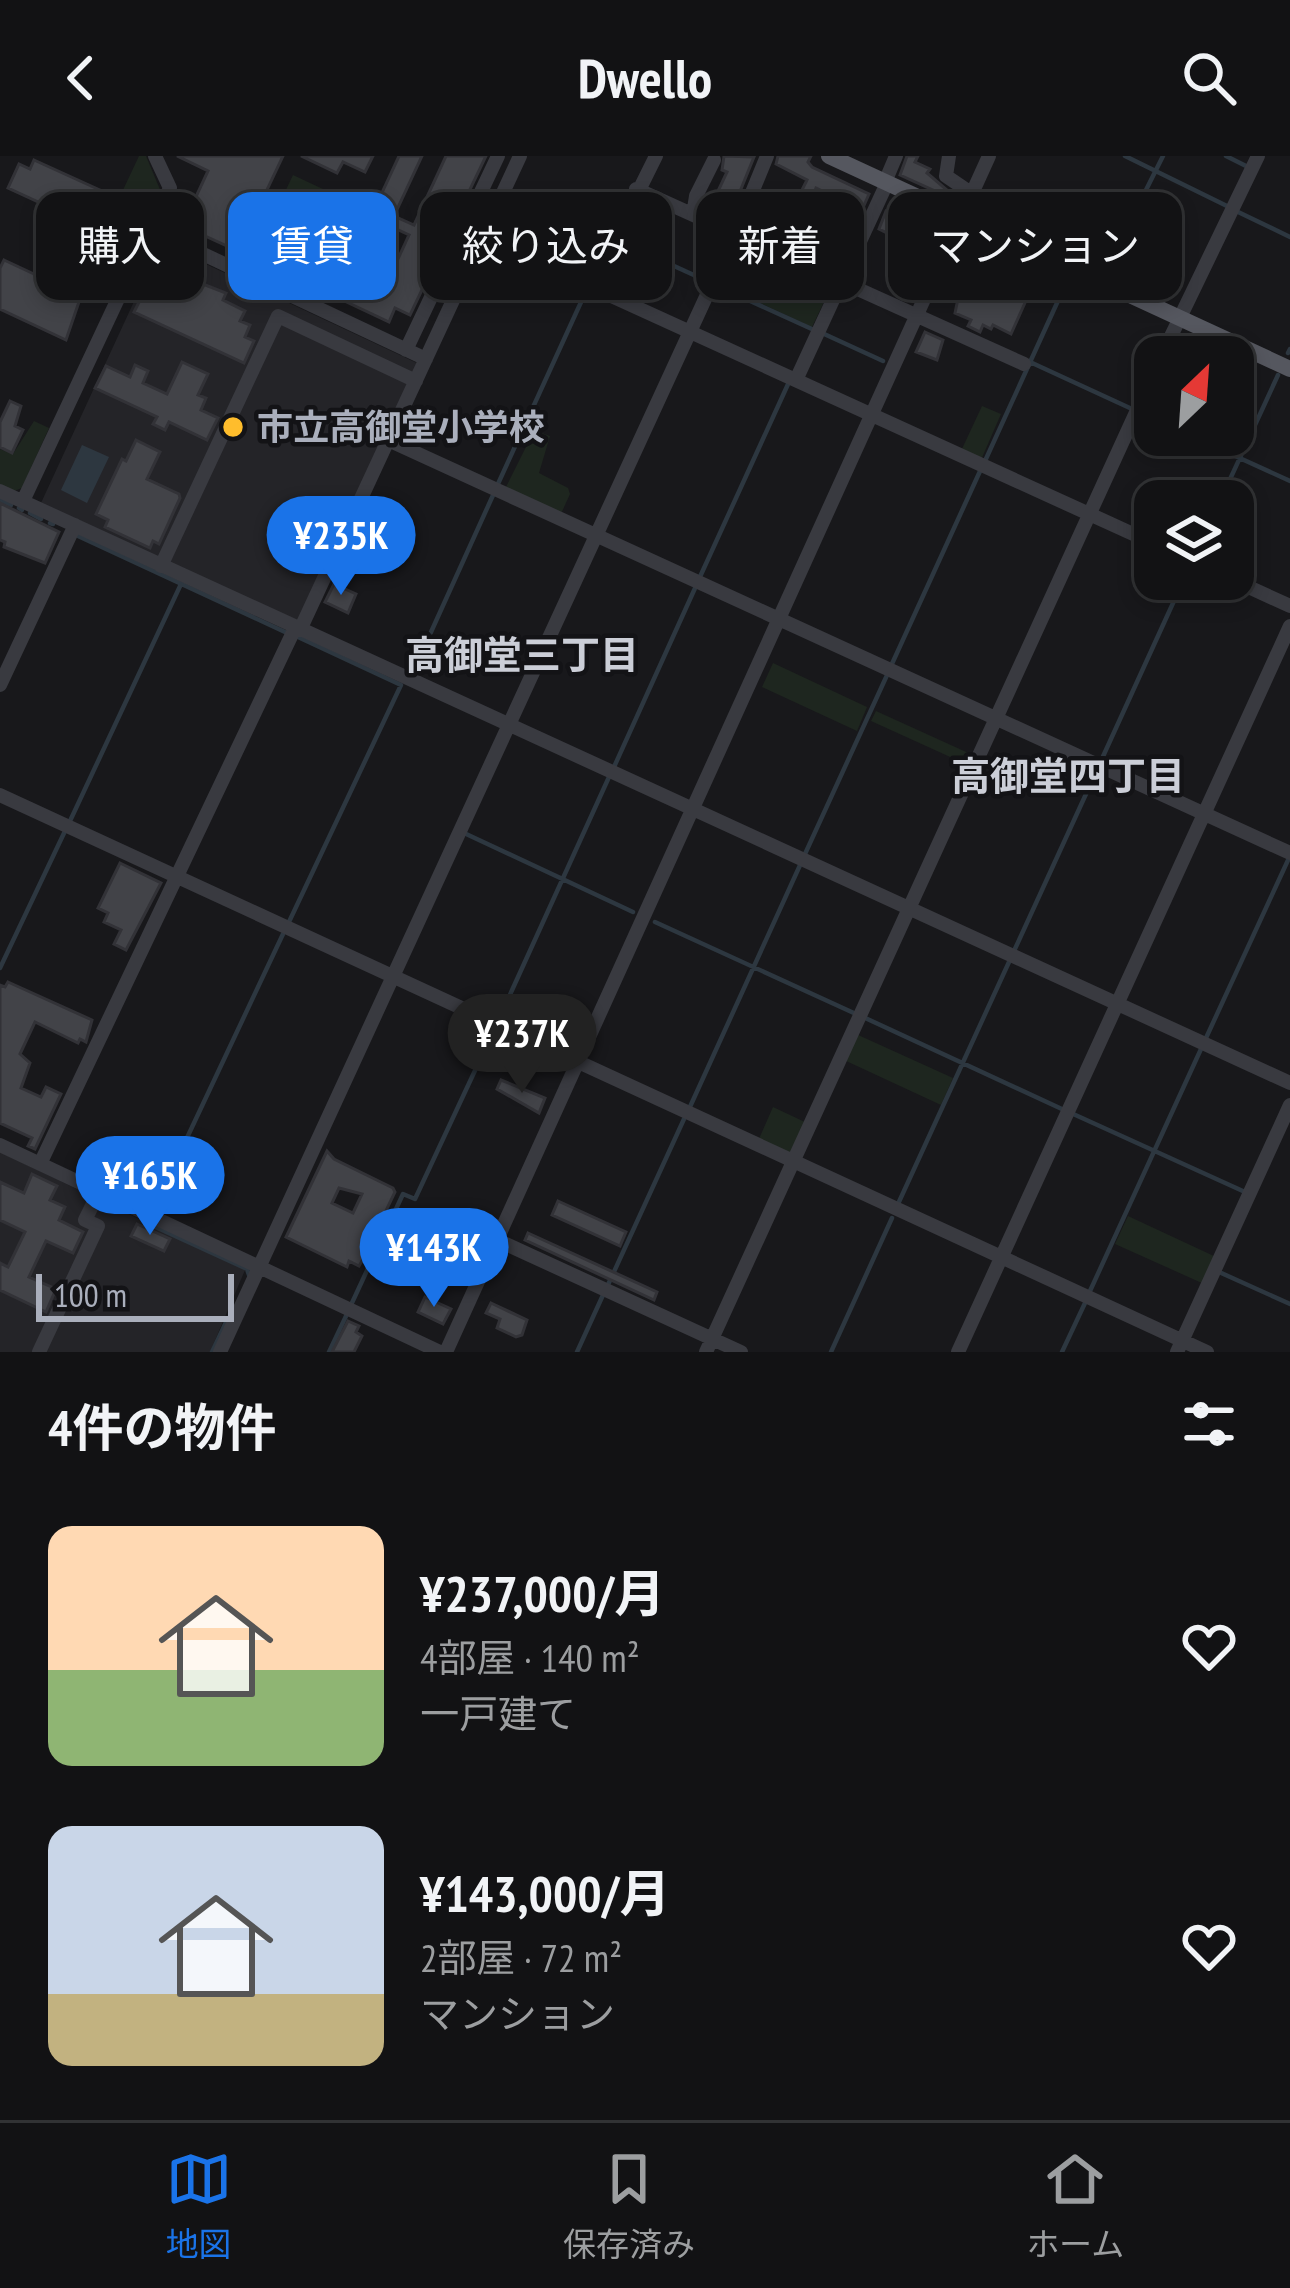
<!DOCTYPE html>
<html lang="ja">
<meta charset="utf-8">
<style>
:root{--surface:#121214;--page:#1b1b1d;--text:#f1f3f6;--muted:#9c9ea0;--line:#313234;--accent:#1a73e8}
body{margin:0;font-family:"PT Sans Narrow","Noto Sans JP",sans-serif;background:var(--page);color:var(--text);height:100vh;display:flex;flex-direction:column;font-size:45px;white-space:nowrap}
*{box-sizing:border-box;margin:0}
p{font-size:39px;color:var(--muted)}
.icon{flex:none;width:66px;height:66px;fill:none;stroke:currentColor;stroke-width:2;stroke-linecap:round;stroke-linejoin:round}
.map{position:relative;height:1196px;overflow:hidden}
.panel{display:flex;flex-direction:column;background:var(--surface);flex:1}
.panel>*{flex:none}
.guide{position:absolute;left:36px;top:36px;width:1218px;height:108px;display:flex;gap:24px}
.needle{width:78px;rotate:25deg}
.tools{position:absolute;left:1134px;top:180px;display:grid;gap:24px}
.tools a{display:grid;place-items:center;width:120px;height:120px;border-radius:24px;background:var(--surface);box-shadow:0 6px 18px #0003,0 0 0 3px var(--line);font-size:60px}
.scale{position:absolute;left:36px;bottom:30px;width:198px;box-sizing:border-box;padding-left:12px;border:6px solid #aaafbc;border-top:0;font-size:33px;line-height:42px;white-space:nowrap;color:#aaafbc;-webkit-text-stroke:9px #131316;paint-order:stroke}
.price{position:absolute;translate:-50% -102px;padding:0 27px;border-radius:42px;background:var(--accent);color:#fff;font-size:39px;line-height:78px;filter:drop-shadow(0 3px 6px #0008)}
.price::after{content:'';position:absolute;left:50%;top:72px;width:36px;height:27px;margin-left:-18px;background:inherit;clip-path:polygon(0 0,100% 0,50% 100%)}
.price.current{background:#222;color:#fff}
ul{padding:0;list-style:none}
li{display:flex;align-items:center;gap:36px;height:300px;padding:0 48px}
li span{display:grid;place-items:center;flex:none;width:336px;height:240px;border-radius:24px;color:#555}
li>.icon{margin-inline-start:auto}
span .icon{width:144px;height:144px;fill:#fffc;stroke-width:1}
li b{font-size:51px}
h2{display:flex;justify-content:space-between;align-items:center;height:144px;padding:0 48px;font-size:51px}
.pill{padding:0 42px;border-radius:24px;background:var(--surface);box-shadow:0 6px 18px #0003,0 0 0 3px var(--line);font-size:42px;line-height:108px}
.pill.current{background:var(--accent);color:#fff}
header{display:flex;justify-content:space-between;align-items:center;height:156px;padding:0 48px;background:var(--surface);font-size:54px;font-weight:700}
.menu{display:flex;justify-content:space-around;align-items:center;height:168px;border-top:3px solid var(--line);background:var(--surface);font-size:33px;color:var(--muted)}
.menu a{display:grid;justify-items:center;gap:6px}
.menu .current{color:var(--accent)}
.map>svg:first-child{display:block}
.built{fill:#242428}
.green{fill:#1e261f}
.water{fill:#2d3740}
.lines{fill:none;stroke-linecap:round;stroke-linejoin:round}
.stream{stroke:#2d3740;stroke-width:4.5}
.building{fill:#424348;stroke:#323237;stroke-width:3;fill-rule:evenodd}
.minor{stroke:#393a40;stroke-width:14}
.major{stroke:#55575f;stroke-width:16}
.poi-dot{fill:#ffbd2c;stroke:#131316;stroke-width:4.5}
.labels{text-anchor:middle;stroke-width:9;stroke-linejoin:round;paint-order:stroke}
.poi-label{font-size:36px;font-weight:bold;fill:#aaafbc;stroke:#131316;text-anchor:start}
.neighbourhood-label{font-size:39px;font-weight:bold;fill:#cbced7;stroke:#131316}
</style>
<header><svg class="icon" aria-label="back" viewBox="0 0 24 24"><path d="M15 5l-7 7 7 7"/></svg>Dwello<svg class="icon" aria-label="search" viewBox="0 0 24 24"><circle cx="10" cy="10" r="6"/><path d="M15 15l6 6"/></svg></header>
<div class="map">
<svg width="1290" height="1196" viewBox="0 0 1290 1196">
<rect width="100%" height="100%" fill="#18181b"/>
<!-- built -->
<path class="built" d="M 161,87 L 419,208 L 298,467 L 41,347 Z
M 0,996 L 245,1114 L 210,1196 L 0,1196 Z"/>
<!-- green -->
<path class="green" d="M 139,0 L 146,0 L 161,36 L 155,49 L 123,34 Z
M 293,19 L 357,49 L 318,133 L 253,103 Z
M 739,84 L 833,127 L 812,171 L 716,127 Z
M 982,250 L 1001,258 L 981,304 L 961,295 Z
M 34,265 L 49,272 L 22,332 L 14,335 L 0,328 L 0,293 L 13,298 Z
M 539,276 L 550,280 L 539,317 L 568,332 L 570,338 L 560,360 L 504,335 L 529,285 Z
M 773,507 L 867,551 L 857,575 L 762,531 Z
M 876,555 L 975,600 L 970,610 L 871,565 Z
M 856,878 L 953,922 L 941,949 L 844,904 Z
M 773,951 L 807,967 L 794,996 L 787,998 L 758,985 Z
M 1128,1060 L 1216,1101 L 1204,1128 L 1115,1088 Z"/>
<!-- water -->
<path class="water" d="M 82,289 L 109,301 L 87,347 L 61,334 Z"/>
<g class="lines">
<!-- stream -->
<path class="stream" d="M 1125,0 L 1229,51
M 1226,0 L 1248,11
M 1236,55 L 1290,81
M 619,85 L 707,125
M 1106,114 L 1163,0
M 715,129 L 814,174
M 822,177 L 883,205
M 1288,197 L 1290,193
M 1030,206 L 1132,253
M 1140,257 L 1155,264
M 1189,279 L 1290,325
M 985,305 L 1067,125
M 497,330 L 587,133
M 0,344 L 11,349
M 1220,345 L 1278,219
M 19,352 L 22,354
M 30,357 L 41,363
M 50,367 L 53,368
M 78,380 L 285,476
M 699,423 L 789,226
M 891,510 L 981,313
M 412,518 L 494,337
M 1100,607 L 1184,423
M 614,611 L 696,430
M 70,665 L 181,428
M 464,677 L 633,756
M 805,698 L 888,517
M 655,766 L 856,858
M 288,768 L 401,529 L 298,481
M 1014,795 L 1097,614
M 0,812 L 65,675
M 863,861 L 1064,954
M 498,865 L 609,621
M 1206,882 L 1289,702
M 689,953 L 801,707
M 1071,957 L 1245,1036
M 898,1048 L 1009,806
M 153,1054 L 283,778
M 149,1068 L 247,1113 L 249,1119
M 375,1098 L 403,1038 L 415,1043 L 493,876
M 1219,1116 L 1290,1148
M 607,1131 L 684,963
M 1090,1135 L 1201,893
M 351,1149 L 370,1108
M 212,1196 L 228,1162
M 329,1196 L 347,1158
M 577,1196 L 603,1139
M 831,1196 L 892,1062
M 1062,1196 L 1085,1147"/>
</g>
<!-- building -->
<path class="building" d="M 177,0 L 283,0 L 238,95 L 168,63 L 172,53 L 187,60 L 208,15 Z
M 301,0 L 373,0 L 365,16 L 343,6 L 337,17 Z
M 399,0 L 422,0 L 394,60 L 414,69 L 446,0 L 486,0 L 410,159 L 395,152 L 389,166 L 334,140 ZM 390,70 L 409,79 L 379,144 L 359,135 Z
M 724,0 L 754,1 L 730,60 L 710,52 L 727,16 L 722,14 Z
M 778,0 L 811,0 L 808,6 L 812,11 L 869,38 L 862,54 L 816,32 L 812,42 L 801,36 L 807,24 L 776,8 Z
M 907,0 L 918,0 L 915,6 L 930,13 L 927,17 L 947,34 L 944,39 L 900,19 Z
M 34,4 L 124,45 L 112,80 L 8,32 L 19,8 L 30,13 Z
M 886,55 L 924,72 L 915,91 L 879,73 Z
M 977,103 L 1014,121 L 1011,133 L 1028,140 L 1011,178 L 993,169 L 991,173 L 983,169 L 980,176 L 968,170 L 971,164 L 955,157 L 960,133 Z
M 4,104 L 81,140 L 66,184 L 0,153 L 0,112 Z
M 190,123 L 226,137 L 223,144 L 245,155 L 240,165 L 250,169 L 245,181 L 254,185 L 244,207 L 134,156 L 145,134 L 160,142 L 166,129 L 183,137 Z
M 925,176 L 943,184 L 937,204 L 916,196 Z
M 182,206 L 208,218 L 198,239 L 206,242 L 201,254 L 218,262 L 207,284 L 169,266 L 165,274 L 153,268 L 157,261 L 95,232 L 106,210 L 130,221 L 135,209 L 148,215 L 143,227 L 167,238 Z
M 10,245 L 21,250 L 15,270 L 23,274 L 12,297 L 0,291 L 0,266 Z
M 136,284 L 160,296 L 147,323 L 179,338 L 180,342 L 159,388 L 153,385 L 150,392 L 105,371 L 108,364 L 96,358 L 122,303 L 126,305 Z
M 0,347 L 59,376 L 45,407 L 4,391 L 5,386 L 0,384 Z
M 334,428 L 356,438 L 348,457 L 325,446 Z
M 120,707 L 161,727 L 126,794 L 114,788 L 121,774 L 104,766 L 108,757 L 98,752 Z
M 8,826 L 92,864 L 86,886 L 80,883 L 78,887 L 35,866 L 20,898 L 30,907 L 21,932 L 41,941 L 46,931 L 61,938 L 35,993 L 28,990 L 32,982 L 0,967 L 0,829 L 5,831 Z
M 501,924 L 545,942 L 539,957 L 497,933 Z
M 327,995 L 334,1003 L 393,1032 L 395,1036 L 369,1090 L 400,1105 L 393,1120 L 362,1105 L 359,1110 L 349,1105 L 347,1111 L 286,1081 ZM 339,1032 L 362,1038 L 353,1057 L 332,1047 Z
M 32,1018 L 57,1030 L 50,1044 L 65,1051 L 59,1064 L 83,1076 L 73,1097 L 46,1085 L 29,1121 L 56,1133 L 46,1156 L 0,1134 L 0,1107 L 8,1111 L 25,1076 L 0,1064 L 0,1026 L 24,1037 Z
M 558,1045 L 626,1076 L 620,1090 L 552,1059 Z
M 137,1068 L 170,1083 L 164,1095 L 131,1080 Z
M 528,1077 L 657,1136 L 654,1144 L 525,1084 Z
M 425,1141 L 451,1153 L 443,1168 L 418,1156 Z
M 491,1147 L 527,1164 L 522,1179 L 516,1181 L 497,1172 L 500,1163 L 486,1157 Z
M 348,1165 L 359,1170 L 356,1176 L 362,1180 L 354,1196 L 332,1196 Z"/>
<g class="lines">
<!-- minor -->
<path class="minor" d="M 949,0 L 946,20 L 971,37
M 885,26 L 896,0
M 636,33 L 1024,208
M 693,59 L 696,40 L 714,4
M 150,73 L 426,203
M 482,81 L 1155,388
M 591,131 L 656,0
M 406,194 L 498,0
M 1161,201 L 1258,0
M 796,224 L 887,27
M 388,284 L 1290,697
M 0,335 L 1290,927
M 23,345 L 170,32 L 155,0
M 161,410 L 278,160 L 416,225
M 1231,423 L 1290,450
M 300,474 L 520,0
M 0,529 L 75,369
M 0,639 L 1207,1196
M 0,989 L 440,1196
M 40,1008 L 295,472
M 497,1084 L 741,1196
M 39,1196 L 98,1070 L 85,1064 L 99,1036
M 220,1196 L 735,78 L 767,0
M 446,1196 L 989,0
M 706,1196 L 1155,215
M 958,1196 L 1290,470
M 1177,1196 L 1290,949"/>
<!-- major -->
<path class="major" d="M 829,0 L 1290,213"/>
</g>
<!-- markers -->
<circle class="poi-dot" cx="233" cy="271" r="12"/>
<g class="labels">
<!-- poi labels -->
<g class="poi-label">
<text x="257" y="284">市立高御堂小学校</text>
</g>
<!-- neighbourhood labels -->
<g class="neighbourhood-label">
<text x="522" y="513">高御堂三丁目</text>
<text x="1068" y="634">高御堂四丁目</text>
</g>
</g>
</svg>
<div class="tools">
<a><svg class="needle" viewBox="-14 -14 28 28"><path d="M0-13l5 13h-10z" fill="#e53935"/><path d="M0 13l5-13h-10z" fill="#9c9ea0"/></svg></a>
<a><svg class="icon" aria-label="layers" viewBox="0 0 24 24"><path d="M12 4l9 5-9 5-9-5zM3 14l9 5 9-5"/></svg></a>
</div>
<div class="scale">100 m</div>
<b class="price" style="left:341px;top:442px">¥235K</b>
<b class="price current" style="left:522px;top:940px">¥237K</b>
<b class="price" style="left:150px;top:1082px">¥165K</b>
<b class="price" style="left:434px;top:1154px">¥143K</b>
<div class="guide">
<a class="pill">購入</a>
<a class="pill current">賃貸</a>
<a class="pill">絞り込み</a>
<a class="pill">新着</a>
<a class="pill">マンション</a>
</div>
</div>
<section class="panel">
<h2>4件の物件<svg class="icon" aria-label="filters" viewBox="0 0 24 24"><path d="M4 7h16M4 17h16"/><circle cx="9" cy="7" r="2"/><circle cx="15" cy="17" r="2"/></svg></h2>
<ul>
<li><span style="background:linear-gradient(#ffd9b3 60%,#8fb573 0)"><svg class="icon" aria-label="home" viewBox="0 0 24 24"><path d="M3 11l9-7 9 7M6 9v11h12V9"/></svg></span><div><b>¥237,000/月</b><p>4部屋 · 140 m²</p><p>一戸建て</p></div><svg class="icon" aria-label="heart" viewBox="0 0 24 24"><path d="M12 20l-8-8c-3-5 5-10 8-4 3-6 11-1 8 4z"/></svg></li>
<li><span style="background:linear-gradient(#c9d6e8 70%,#c2b280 0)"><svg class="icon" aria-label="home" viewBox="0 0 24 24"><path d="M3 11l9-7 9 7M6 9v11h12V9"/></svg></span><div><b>¥143,000/月</b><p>2部屋 · 72 m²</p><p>マンション</p></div><svg class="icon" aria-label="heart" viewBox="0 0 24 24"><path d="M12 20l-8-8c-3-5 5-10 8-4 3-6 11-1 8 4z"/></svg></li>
</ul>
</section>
<nav class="menu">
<a class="current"><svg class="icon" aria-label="map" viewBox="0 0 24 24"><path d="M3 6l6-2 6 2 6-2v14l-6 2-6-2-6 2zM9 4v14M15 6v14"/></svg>地図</a>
<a><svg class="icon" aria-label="saved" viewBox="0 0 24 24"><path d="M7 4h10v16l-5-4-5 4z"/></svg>保存済み</a>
<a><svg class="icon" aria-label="home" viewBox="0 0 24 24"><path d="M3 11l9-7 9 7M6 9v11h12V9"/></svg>ホーム</a>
</nav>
